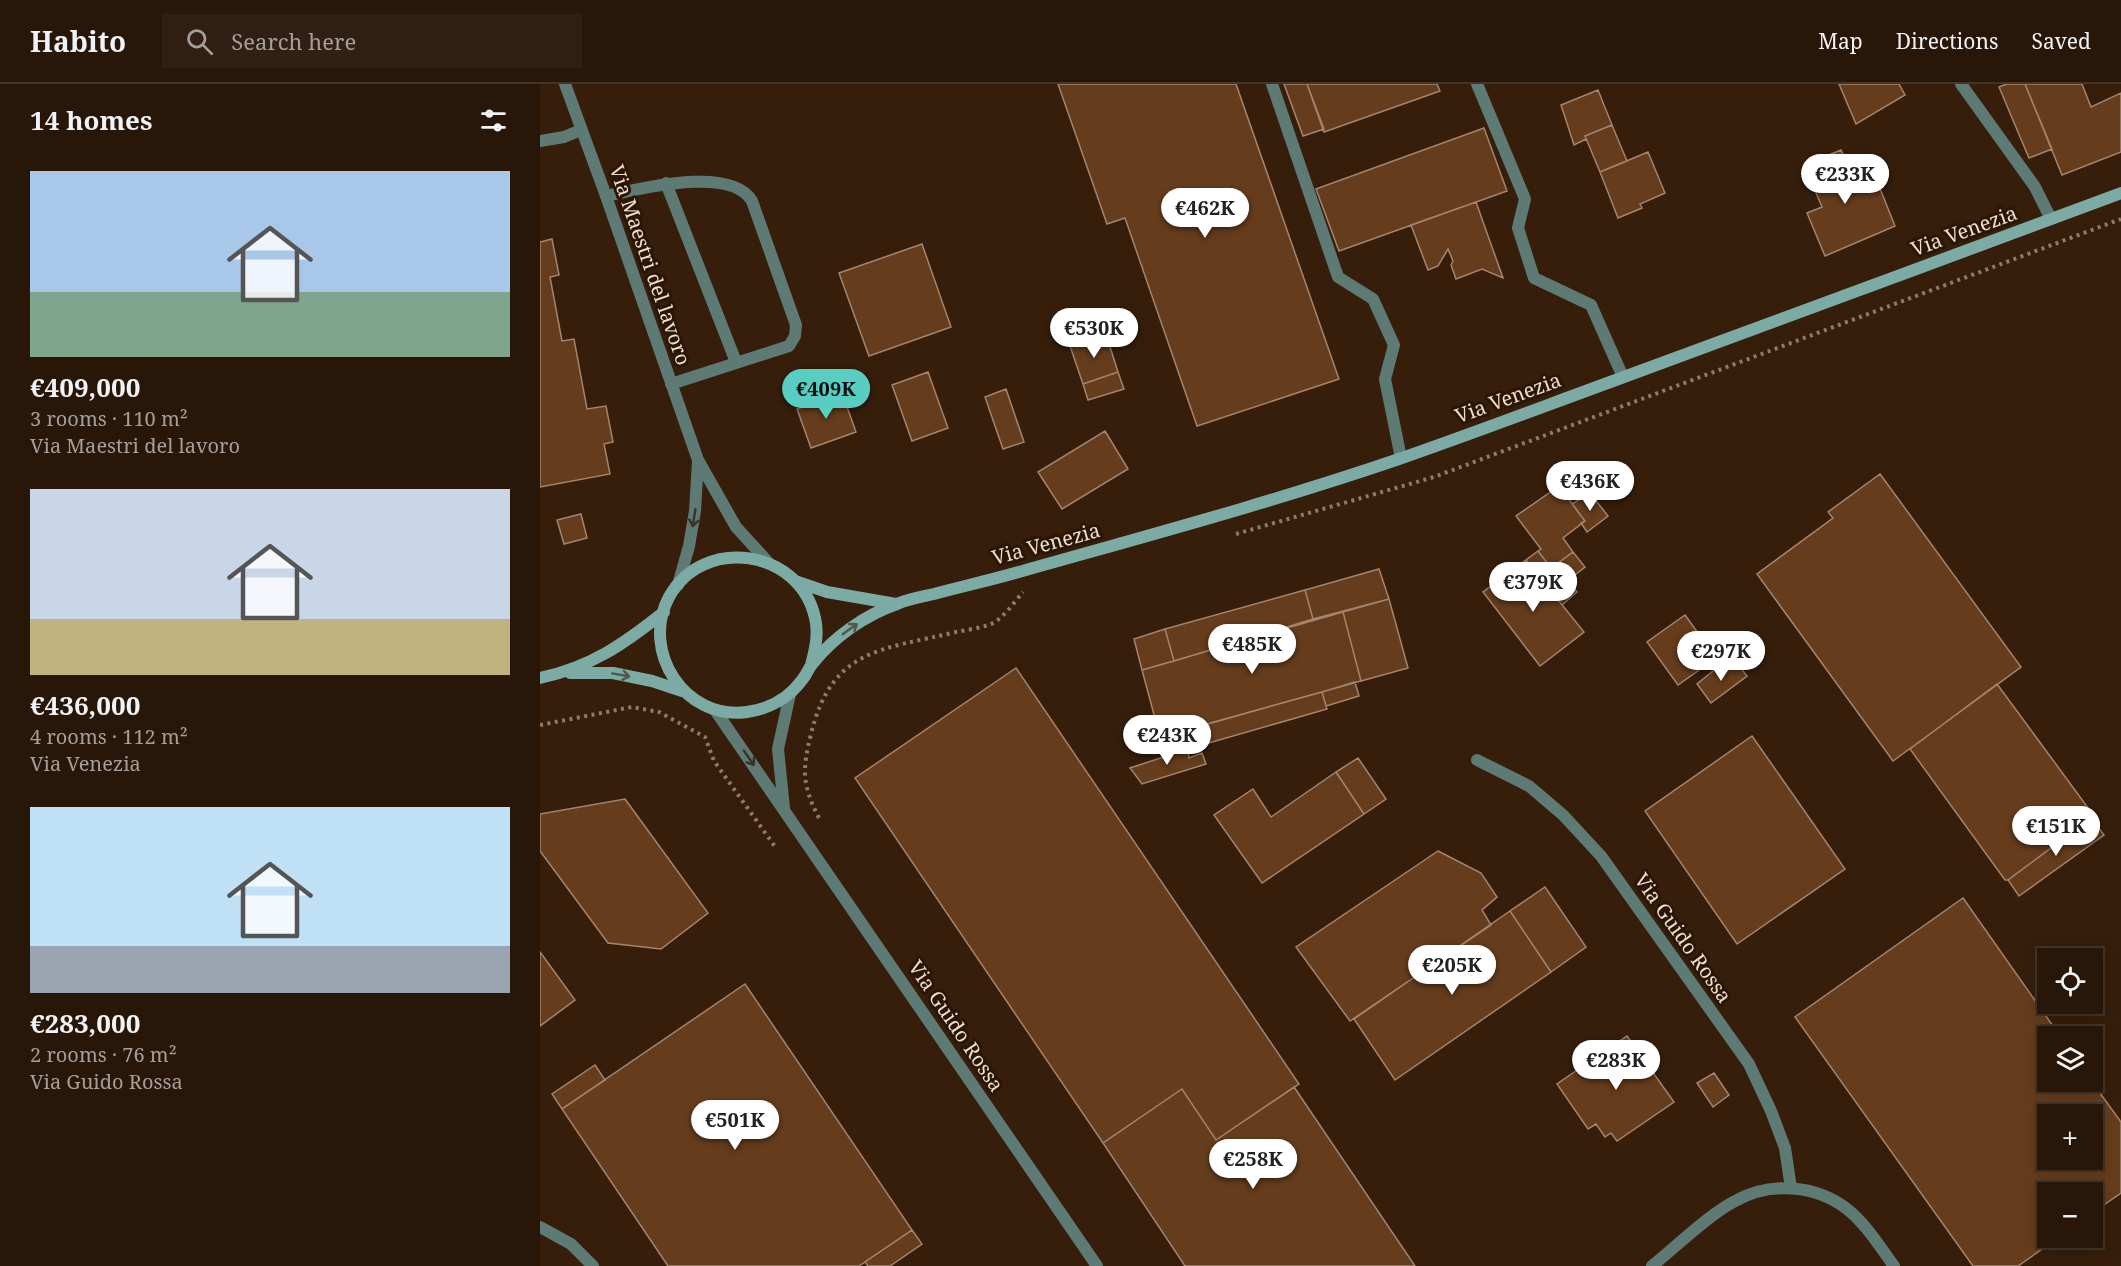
<!DOCTYPE html>
<meta charset="utf-8">
<style>
:root{--surface:#281608;--page:#301f12;--text:#f1f3f6;--muted:#a59f9c;--line:#443529;--accent:#57cec1}
body{margin:0;font-family:"Noto Serif",serif;background:var(--page);color:var(--text);height:100vh;display:flex;flex-direction:column;font-size:22px;white-space:nowrap}
*{box-sizing:border-box;margin:0}
p{font-size:20px;color:var(--muted)}
.icon{flex:none;width:33px;height:33px;fill:none;stroke:currentColor;stroke-width:2;stroke-linecap:round;stroke-linejoin:round}
.map{position:relative;flex:1;overflow:hidden}
.details{display:flex;flex-direction:column;background:var(--surface);width:540px}
.details>*{flex:none}
.controls{position:absolute;left:1497px;top:864px;display:grid;gap:12px}
.controls a{display:grid;place-items:center;width:66px;height:66px;border-radius:0px;background:var(--surface);box-shadow:0 3px 15px #0003,0 0 0 2px var(--line);font-size:30px}
.price{position:absolute;translate:-50% -51px;padding:0 14px;border-radius:21px;background:#fff;color:#222;font-size:20px;line-height:39px;filter:drop-shadow(0 2px 3px #0008)}
.price::after{content:'';position:absolute;left:50%;top:36px;width:18px;height:14px;margin-left:-9px;background:inherit;clip-path:polygon(0 0,100% 0,50% 100%)}
.price.active{background:var(--accent);color:#111}
ul{padding:0;list-style:none}
li{display:grid;align-content:center;gap:12px;height:318px;padding:0 30px}
li span{display:grid;place-items:center;height:186px;border-radius:0px;color:#555}
li>.icon{margin-inline-start:auto}
span .icon{width:108px;height:108px;fill:#fffc;stroke-width:1}
li b{font-size:26px}
h2{display:flex;justify-content:space-between;align-items:center;height:72px;padding:0 30px;font-size:26px}
header{display:flex;align-items:center;gap:36px;box-sizing:border-box;height:84px;padding:0 30px;background:var(--surface);border-bottom:2px solid var(--line)}
header strong{font-size:28px}
nav{display:flex;gap:33px;margin-inline-start:auto;font-size:21px}
.search{width:420px;height:54px;background:var(--page);display:flex;align-items:center;gap:15px;box-sizing:border-box;padding:0 21px;border-radius:0px;color:var(--muted);font-size:22px}
main{display:flex;flex:1;min-height:0}
.map>svg:first-child{display:block}
.building{fill:#663d1c;stroke:#a28570;stroke-width:1.5;fill-rule:evenodd}
.lines{fill:none;stroke-linecap:round;stroke-linejoin:round}
.path{stroke:#8f7b6c;stroke-width:4;stroke-dasharray:3 4.5;stroke-linecap:butt}
.service{stroke:#5d7a75;stroke-width:12}
.minor{stroke:#5d7a75;stroke-width:12}
.secondary{stroke:#7caaa4;stroke-width:12}
.oneway{stroke:#3a3325}
.oneway2{stroke:#4f584b}
.labels{text-anchor:middle;stroke-width:6;stroke-linejoin:round;paint-order:stroke}
.street-label{font-size:20px;fill:#eeded2;stroke:#2b1503}
</style>
<header>
<strong>Habito</strong>
<div class="search"><svg class="icon" aria-label="search" viewBox="0 0 24 24"><circle cx="10" cy="10" r="6"/><path d="M15 15l6 6"/></svg>Search here</div>
<nav><a>Map</a><a>Directions</a><a>Saved</a></nav>
</header>
<main>
<section class="details">
<h2>14 homes<svg class="icon" aria-label="filters" viewBox="0 0 24 24"><path d="M4 7h16M4 17h16"/><circle cx="9" cy="7" r="2"/><circle cx="15" cy="17" r="2"/></svg></h2>
<ul>
<li><span style="background:linear-gradient(#a9c7e8 65%,#7fa58c 0)"><svg class="icon" aria-label="home" viewBox="0 0 24 24"><path d="M3 11l9-7 9 7M6 9v11h12V9"/></svg></span><div><b>€409,000</b><p>3 rooms · 110 m²</p><p>Via Maestri del lavoro</p></div></li>
<li><span style="background:linear-gradient(#c9d6e8 70%,#c2b280 0)"><svg class="icon" aria-label="home" viewBox="0 0 24 24"><path d="M3 11l9-7 9 7M6 9v11h12V9"/></svg></span><div><b>€436,000</b><p>4 rooms · 112 m²</p><p>Via Venezia</p></div></li>
<li><span style="background:linear-gradient(#bfe0f5 75%,#9aa5b1 0)"><svg class="icon" aria-label="home" viewBox="0 0 24 24"><path d="M3 11l9-7 9 7M6 9v11h12V9"/></svg></span><div><b>€283,000</b><p>2 rooms · 76 m²</p><p>Via Guido Rossa</p></div></li>
</ul>
</section>
<div class="map">
<svg width="1581" height="1182" viewBox="0 0 1581 1182">
<rect width="100%" height="100%" fill="#361e0b"/>
<!-- building -->
<path class="building" d="M 518,0 L 696,0 L 799,295 L 657,342 L 585,134 L 567,140 Z
M 744,0 L 767,0 L 784,45 L 763,52 Z
M 767,0 L 897,0 L 900,7 L 784,48 Z
M 1299,0 L 1359,0 L 1365,11 L 1316,40 Z
M 1467,0 L 1485,0 L 1512,65 L 1489,74 L 1459,3 Z
M 1485,0 L 1542,0 L 1551,23 L 1581,9 L 1581,68 L 1522,91 Z
M 1058,6 L 1072,41 L 1045,52 L 1046,55 L 1034,61 L 1021,21 Z
M 1072,41 L 1087,77 L 1060,88 L 1045,52 Z
M 944,44 L 967,107 L 799,167 L 776,105 Z
M 1301,66 L 1318,105 L 1337,97 L 1355,142 L 1285,172 L 1267,129 L 1282,123 L 1264,81 Z
M 1108,68 L 1125,109 L 1100,120 L 1102,124 L 1078,134 L 1060,88 Z
M 936,118 L 963,194 L 942,185 L 916,195 L 911,181 L 913,177 L 908,165 L 898,182 L 888,186 L 871,141 Z
M 12,155 L 19,191 L 10,193 L 22,257 L 34,255 L 47,325 L 66,322 L 73,358 L 64,360 L 70,390 L 0,403 L 0,158 Z
M 382,160 L 411,243 L 329,272 L 299,189 Z
M 566,250 L 578,288 L 543,300 L 530,262 Z
M 388,288 L 408,344 L 372,357 L 352,301 Z
M 578,288 L 584,305 L 548,316 L 543,300 Z
M 466,305 L 484,358 L 463,365 L 445,313 Z
M 302,309 L 316,348 L 271,364 L 257,325 Z
M 565,347 L 588,385 L 522,425 L 498,388 Z
M 1340,390 L 1481,583 L 1353,677 L 1217,490 L 1293,434 L 1288,428 Z
M 1019,402 L 1045,437 L 1023,454 L 1033,468 L 1011,484 L 998,467 L 1001,465 L 976,432 Z
M 1050,409 L 1068,432 L 1047,448 L 1041,439 L 1045,437 L 1032,420 Z
M 41,430 L 47,454 L 24,460 L 17,436 Z
M 998,467 L 1011,484 L 1033,468 L 1045,483 L 1027,497 L 1037,508 L 1022,521 L 986,476 Z
M 986,476 L 1044,548 L 1000,582 L 943,508 Z
M 839,485 L 849,515 L 773,535 L 765,506 Z
M 765,506 L 773,535 L 634,577 L 625,545 Z
M 849,515 L 868,584 L 821,597 L 803,528 Z
M 803,528 L 821,597 L 620,653 L 602,586 Z
M 1145,531 L 1176,574 L 1138,601 L 1107,558 Z
M 625,545 L 634,577 L 602,586 L 594,555 Z
M 1197,579 L 1207,592 L 1171,619 L 1157,600 L 1178,583 L 1183,590 Z
M 476,584 L 759,1000 L 676,1056 L 642,1005 L 563,1059 L 315,694 Z
M 815,598 L 819,612 L 786,622 L 782,608 Z
M 1457,600 L 1554,732 L 1468,796 L 1465,796 L 1370,665 Z
M 782,608 L 787,625 L 648,665 L 643,647 Z
M 1212,652 L 1305,785 L 1197,860 L 1105,727 Z
M 648,665 L 649,674 L 662,669 L 666,680 L 602,700 L 590,684 Z
M 818,674 L 846,715 L 824,730 L 796,688 Z
M 796,688 L 824,730 L 722,799 L 674,731 L 713,705 L 731,733 Z
M 85,715 L 168,829 L 121,865 L 68,859 L 0,767 L 0,730 Z
M 1551,734 L 1564,751 L 1479,812 L 1468,796 Z
M 898,767 L 941,789 L 957,813 L 942,826 L 951,841 L 810,937 L 756,863 Z
M 1005,803 L 1046,863 L 1011,888 L 970,827 Z
M 1423,814 L 1520,952 L 1508,952 L 1508,998 L 1552,998 L 1581,1038 L 1581,1109 L 1552,1129 L 1552,1108 L 1508,1108 L 1508,1154 L 1518,1154 L 1478,1182 L 1433,1182 L 1255,933 ZM 1508,1030 L 1552,1030 L 1552,1076 L 1508,1076 Z
M 970,827 L 1011,888 L 855,996 L 814,935 Z
M 0,868 L 35,916 L 0,942 Z
M 205,900 L 372,1146 L 319,1182 L 128,1182 L 22,1025 Z
M 1087,952 L 1134,1018 L 1077,1057 L 1071,1049 L 1065,1053 L 1056,1040 L 1048,1045 L 1017,1000 Z
M 55,981 L 65,996 L 22,1025 L 12,1010 Z
M 1174,989 L 1189,1011 L 1173,1023 L 1157,999 Z
M 754,1003 L 875,1182 L 645,1182 L 563,1059 L 642,1005 L 676,1056 Z
M 372,1146 L 382,1160 L 350,1182 L 328,1182 L 325,1178 Z"/>
<g class="lines">
<!-- path -->
<path class="path" d="M 696,450 L 894,393 L 1581,135
M 0,641 L 92,623 L 119,628 L 165,653 L 174,677 L 236,764
M 279,734 C 262,701 262,686 271,650 C 292,564 341,566 416,548 C 427,546 440,544 451,540 C 463,535 475,517 483,508"/>
<!-- service -->
<path class="service" d="M 732,0 L 798,193 L 833,215 L 854,261 L 845,295 L 861,374
M 937,0 L 985,115 L 978,144 L 994,194 L 1051,221 L 1083,293
M 1421,0 L 1495,103 L 1511,135
M 126,99 L 196,278
M 66,112 C 100,105 191,81 212,117 L 256,241 L 255,252 L 249,262 L 131,300"/>
<!-- minor -->
<path class="minor" d="M 25,0 L 66,112 L 158,376 L 196,443 L 228,478
M 0,57 L 24,53 L 41,46
M 138,501 L 149,462 L 155,427 L 158,377
M 175,626 L 557,1182
M 937,676 L 989,702 L 1023,731 L 1061,772 L 1209,980 L 1231,1027 L 1245,1064 L 1251,1104
M 244,724 L 238,665 L 250,610
M 0,1143 L 31,1160 L 53,1182
M 1112,1182 C 1137,1162 1167,1132 1195,1117 C 1231,1097 1276,1101 1307,1125 C 1326,1140 1340,1163 1354,1182"/>
<!-- secondary -->
<path class="secondary" d="M 255,497 L 287,508 L 356,520
M 271,581 C 275,566 279,550 275,534 C 260,465 163,451 129,513 C 100,567 145,637 207,628 C 229,625 249,614 262,596 C 269,587 266,588 273,579 C 294,553 325,531 357,520 C 368,515 381,513 394,510 C 424,502 455,495 486,486 C 610,451 736,417 859,375 C 931,350 1002,323 1073,297 C 1242,235 1412,172 1581,109
M 30,589 L 73,589 L 112,597 L 142,607
M 0,594 C 51,583 84,560 124,528"/>
</g>
<!-- one-way arrows -->
<defs><path id="oneway-shaft" d="M-6 0H5M1.5-3L5.5 0L1.5 3" fill="none" stroke-width="1.6" stroke-linecap="round" stroke-linejoin="round" transform="scale(1.5)"/></defs>
<g class="oneway">
<use href="#oneway-shaft" transform="translate(154 434) rotate(99)"/>
<use href="#oneway-shaft" transform="translate(209 674) rotate(55)"/>
</g>
<g class="oneway2">
<use href="#oneway-shaft" transform="translate(310 545) rotate(-36)"/>
<use href="#oneway-shaft" transform="translate(81 591) rotate(10)"/>
</g>
<g class="labels">
<!-- street labels -->
<g class="street-label">
<text transform="translate(1424 147) rotate(-20)" y="7">Via Venezia</text>
<text transform="translate(110 181) rotate(71)" y="7">Via Maestri del lavoro</text>
<text transform="translate(968 314) rotate(-20)" y="7">Via Venezia</text>
<text transform="translate(506 460) rotate(-15)" y="7">Via Venezia</text>
<text transform="translate(1143 854) rotate(55)" y="7">Via Guido Rossa</text>
<text transform="translate(416 942) rotate(56)" y="7">Via Guido Rossa</text>
</g>
</g>
</svg>
<div class="controls">
<a><svg class="icon" aria-label="locate" viewBox="0 0 24 24"><circle cx="12" cy="12" r="6"/><path d="M12 2v4M12 18v4M2 12h4M18 12h4"/></svg></a>
<a><svg class="icon" aria-label="layers" viewBox="0 0 24 24"><path d="M12 4l9 5-9 5-9-5zM3 14l9 5 9-5"/></svg></a>
<a>+</a>
<a>−</a>
</div>
<b class="price" style="left:1305px;top:121px">€233K</b>
<b class="price" style="left:665px;top:155px">€462K</b>
<b class="price" style="left:554px;top:275px">€530K</b>
<b class="price active" style="left:286px;top:336px">€409K</b>
<b class="price" style="left:1050px;top:428px">€436K</b>
<b class="price" style="left:993px;top:529px">€379K</b>
<b class="price" style="left:712px;top:591px">€485K</b>
<b class="price" style="left:1181px;top:598px">€297K</b>
<b class="price" style="left:627px;top:682px">€243K</b>
<b class="price" style="left:1516px;top:773px">€151K</b>
<b class="price" style="left:912px;top:912px">€205K</b>
<b class="price" style="left:1076px;top:1007px">€283K</b>
<b class="price" style="left:195px;top:1067px">€501K</b>
<b class="price" style="left:713px;top:1106px">€258K</b>
</div>
</main>
